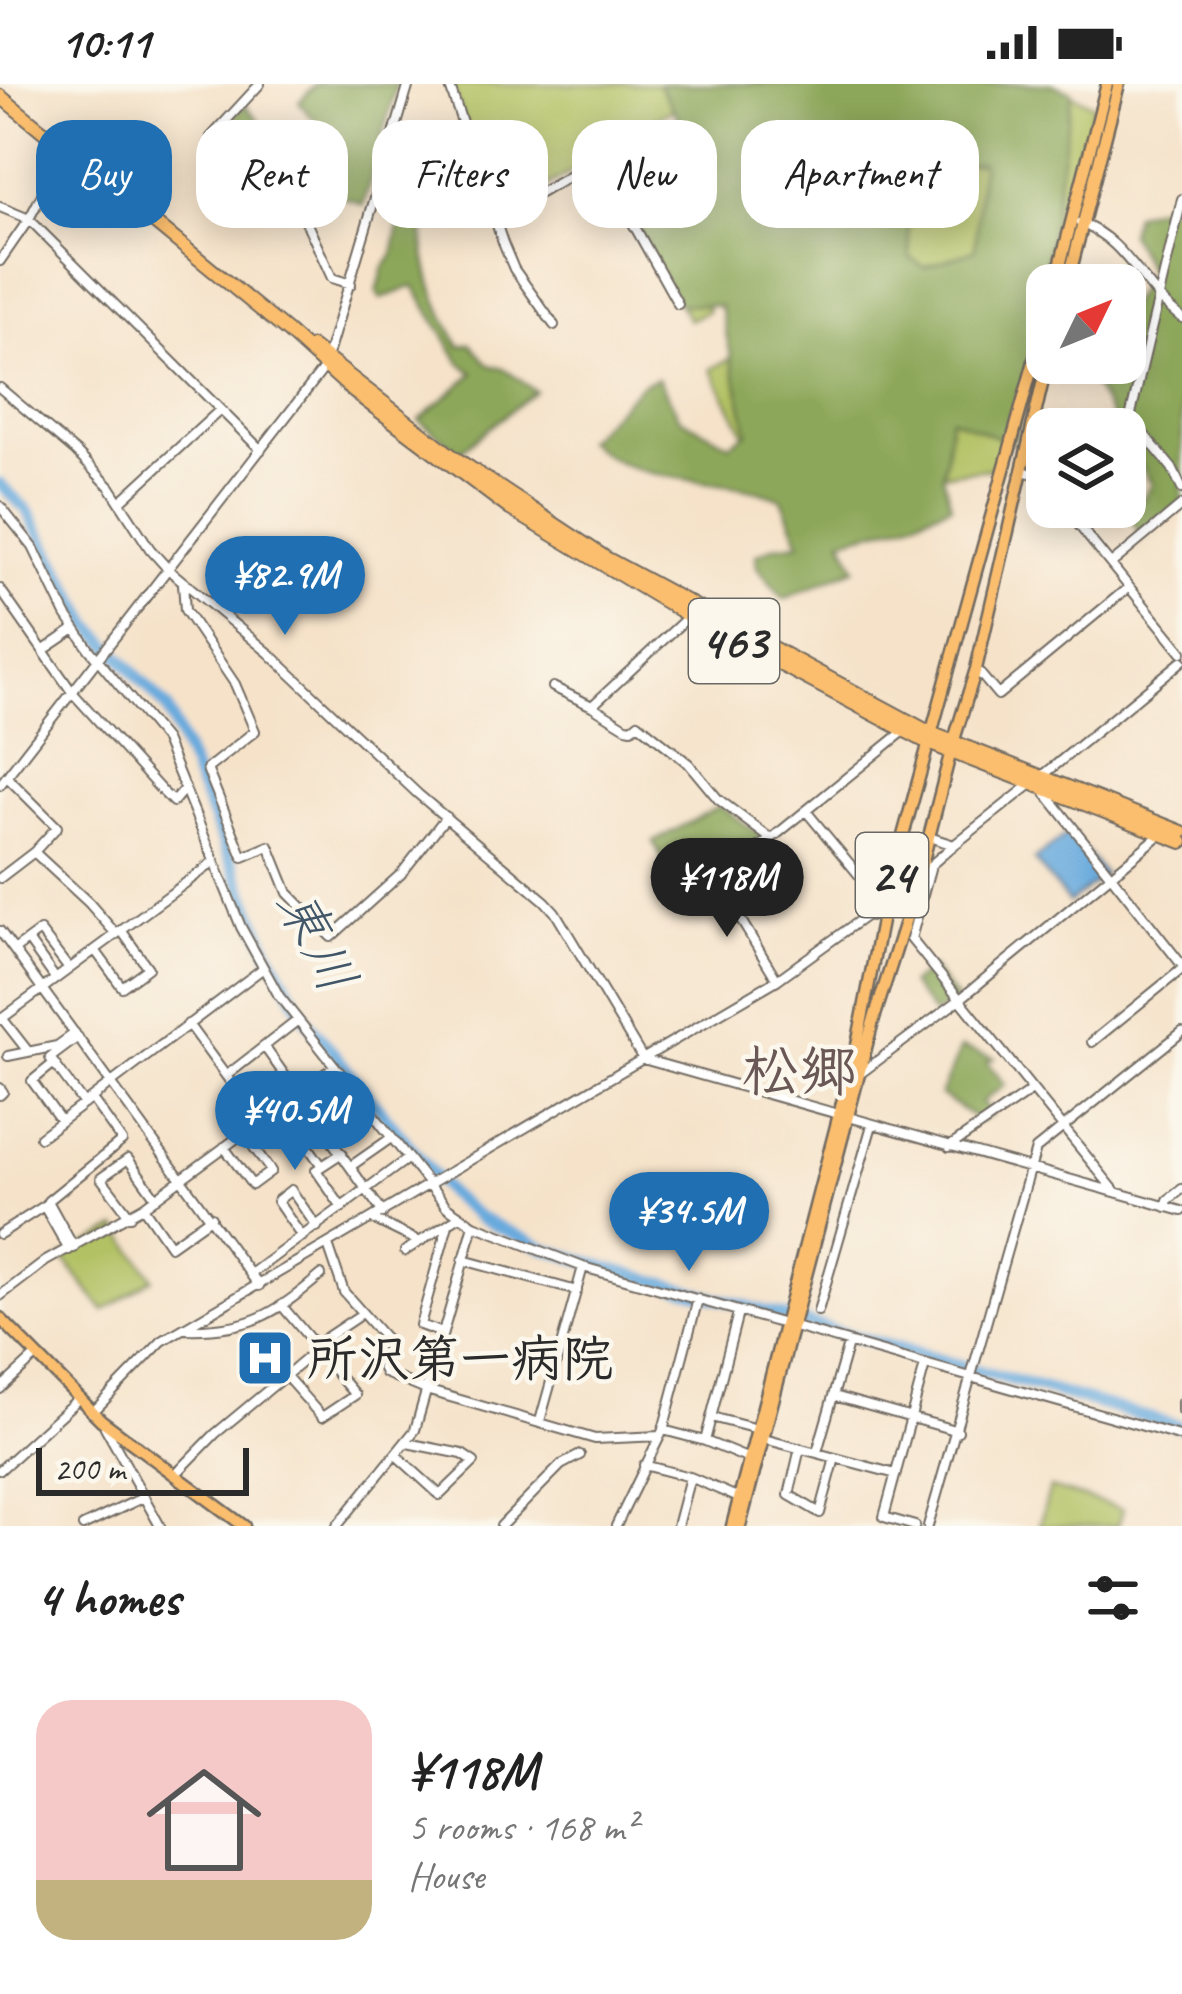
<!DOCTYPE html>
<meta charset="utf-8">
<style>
:root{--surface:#fff;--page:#f2f2f2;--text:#222;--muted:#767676;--line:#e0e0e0;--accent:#1f6fb2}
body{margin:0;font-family:Caveat,"Klee One",sans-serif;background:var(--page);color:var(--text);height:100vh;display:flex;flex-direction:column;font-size:45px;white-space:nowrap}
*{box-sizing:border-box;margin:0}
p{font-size:39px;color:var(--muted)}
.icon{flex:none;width:66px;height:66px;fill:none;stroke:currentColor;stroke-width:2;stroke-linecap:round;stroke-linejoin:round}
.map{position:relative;height:1442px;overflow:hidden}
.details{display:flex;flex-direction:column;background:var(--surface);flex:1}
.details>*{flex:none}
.top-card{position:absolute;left:36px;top:36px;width:1110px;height:108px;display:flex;gap:24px}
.needle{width:78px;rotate:47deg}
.tools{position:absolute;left:1026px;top:180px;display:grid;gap:24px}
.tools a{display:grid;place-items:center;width:120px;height:120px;border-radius:24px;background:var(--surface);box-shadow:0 6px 30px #0003;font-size:60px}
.scale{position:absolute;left:36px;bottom:30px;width:213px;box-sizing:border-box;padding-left:12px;border:6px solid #2b2b2b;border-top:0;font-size:33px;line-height:42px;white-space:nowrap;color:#2b2b2b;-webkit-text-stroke:9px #fbf7ec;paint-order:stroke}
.price{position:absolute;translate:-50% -102px;padding:0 27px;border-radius:42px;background:var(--accent);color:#fff;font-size:39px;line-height:78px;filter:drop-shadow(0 3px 6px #0008)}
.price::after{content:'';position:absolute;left:50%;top:72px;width:36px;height:27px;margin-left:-18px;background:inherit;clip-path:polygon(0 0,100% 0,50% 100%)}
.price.on{background:#222;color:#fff}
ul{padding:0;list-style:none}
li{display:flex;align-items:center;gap:36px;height:300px;padding:0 36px}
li+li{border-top:3px solid var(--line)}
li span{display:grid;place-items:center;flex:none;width:336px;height:240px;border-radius:36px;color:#555}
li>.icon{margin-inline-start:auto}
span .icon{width:144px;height:144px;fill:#fffc;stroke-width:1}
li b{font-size:51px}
h2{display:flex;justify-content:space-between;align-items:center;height:144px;padding:0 36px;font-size:51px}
.chip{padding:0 42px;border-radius:36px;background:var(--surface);box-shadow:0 6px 30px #0003;font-size:42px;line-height:108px}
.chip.on{background:var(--accent);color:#fff}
.status{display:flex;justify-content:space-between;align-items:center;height:84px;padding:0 60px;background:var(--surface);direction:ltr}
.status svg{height:33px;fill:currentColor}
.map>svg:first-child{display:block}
.green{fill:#b2c164;stroke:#6e7648;stroke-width:3}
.forest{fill:#8da75a;stroke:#5c6942;stroke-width:3;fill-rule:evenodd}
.water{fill:#69aadd;stroke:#4a6a84;stroke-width:3}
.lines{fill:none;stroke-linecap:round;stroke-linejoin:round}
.river{stroke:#69aadd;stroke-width:12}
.minor-casing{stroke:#726b62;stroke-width:12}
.major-casing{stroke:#726b62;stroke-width:15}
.highway-casing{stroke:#726b62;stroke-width:16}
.minor{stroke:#fff;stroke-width:8}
.major{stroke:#fbbe6e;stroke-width:10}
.highway{stroke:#fbbe6e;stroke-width:12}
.labels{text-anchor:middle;stroke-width:9;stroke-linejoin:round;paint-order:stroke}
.shield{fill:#fbf7ec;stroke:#696865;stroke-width:3}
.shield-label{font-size:48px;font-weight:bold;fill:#2b2b2b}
.poi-label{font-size:51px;font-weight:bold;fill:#2b2b2b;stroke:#fbf7ec;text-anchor:start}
.water-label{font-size:54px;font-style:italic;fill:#415769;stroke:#fbf7ec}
.quarter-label{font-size:57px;font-weight:bold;fill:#6a5857;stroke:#fbf7ec}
</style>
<div class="status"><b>10:11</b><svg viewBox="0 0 49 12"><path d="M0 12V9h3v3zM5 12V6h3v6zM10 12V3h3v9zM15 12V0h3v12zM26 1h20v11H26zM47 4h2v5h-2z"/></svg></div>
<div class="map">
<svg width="1182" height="1442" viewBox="0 0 1182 1442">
<rect width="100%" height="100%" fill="#fbf7ec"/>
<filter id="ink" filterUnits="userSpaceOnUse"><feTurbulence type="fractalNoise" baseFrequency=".00833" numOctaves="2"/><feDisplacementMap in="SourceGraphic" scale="24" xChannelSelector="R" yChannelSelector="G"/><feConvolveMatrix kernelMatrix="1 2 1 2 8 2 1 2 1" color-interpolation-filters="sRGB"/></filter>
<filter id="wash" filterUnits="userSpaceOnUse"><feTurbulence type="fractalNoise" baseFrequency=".004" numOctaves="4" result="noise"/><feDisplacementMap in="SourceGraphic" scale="48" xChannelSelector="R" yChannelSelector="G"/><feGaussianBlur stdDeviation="2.7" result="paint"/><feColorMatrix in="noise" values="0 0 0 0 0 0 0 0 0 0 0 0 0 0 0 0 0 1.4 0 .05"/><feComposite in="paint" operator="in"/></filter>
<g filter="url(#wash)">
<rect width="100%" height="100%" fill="#f5e2c9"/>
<!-- green -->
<path class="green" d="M 451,0 L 1051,0 L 1094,21 L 1005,365 L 991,385 L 774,406 L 711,285 L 732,274 L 750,288 L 749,185 L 701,210 L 708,227 L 689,236 L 615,105 L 692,56 L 673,25 L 598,68 L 594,75 L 525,115 L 503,122 L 492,116 Z
M 118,1144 L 153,1194 L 104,1227 L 62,1173 Z
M 1050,1404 L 1123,1425 L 1118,1442 L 1039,1442 Z"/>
<!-- forest -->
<path class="forest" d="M 316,0 L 397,0 L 363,121 L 326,106 L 319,111 L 293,80 L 327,50 L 299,18 Z
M 658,0 L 1051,0 L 1072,8 L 1039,223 L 1047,223 L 1047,279 L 1125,279 L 1125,226 L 1150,189 L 1129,149 L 1134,130 C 1150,124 1165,119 1182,127 L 1182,418 L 1142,452 L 1130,434 L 1152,400 L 1125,357 L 1125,345 L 1119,345 L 1081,281 L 1034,282 L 1013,360 L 951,334 L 943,392 L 951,421 L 906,439 L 842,455 L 856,484 L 784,515 L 757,483 L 756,471 L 775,462 L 800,459 L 782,415 C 719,389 638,406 586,356 L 642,300 L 658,294 L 680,334 L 730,360 L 748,348 L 720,222 L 678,220 L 615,105 L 692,56 ZM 981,79 L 975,166 L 924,183 L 910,173 L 905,85 Z
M 245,21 L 276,55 L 252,80 L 217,56 L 217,51 Z
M 414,122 L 423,131 C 422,182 434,218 460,262 L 471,260 L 489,281 L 504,285 L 535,307 L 459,368 L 419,336 L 474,289 L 461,280 L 414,202 L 381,215 L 377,209 L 383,185 L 393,171 L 402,125 Z
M 720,722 L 767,756 L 681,809 L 653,758 Z
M 931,884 L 956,915 L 934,931 L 910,900 Z
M 961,964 L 994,974 L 987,978 L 1005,1001 L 982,1018 L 992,1030 L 980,1037 L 940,1011 Z"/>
<!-- water -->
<path class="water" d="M 1070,748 L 1104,791 L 1069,819 L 1034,776 Z"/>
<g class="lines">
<!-- river -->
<path class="river" d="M 0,400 L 27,426 L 91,542 L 167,624 L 269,867 L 305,934 L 449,1110 L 479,1134 L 546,1165 L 605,1183 L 1182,1343"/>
</g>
</g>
<g filter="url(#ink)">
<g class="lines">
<defs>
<path id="minor" d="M 260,0 L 211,53 L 277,103 L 302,129 L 332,194 L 351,200
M 449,0 L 503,159 L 514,185 L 554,241
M 593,68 L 678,220
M 1182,115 L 1131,330 L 1133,337 L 1172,384 L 1182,405
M 0,123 L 29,135 L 261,366
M 494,127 L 528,116 L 598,76
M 1080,139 C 1127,156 1142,205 1182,234
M 0,177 L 29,135 L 66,65
M 0,304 L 76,368 L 110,403 L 150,465 L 168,485 L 269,569 L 418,710 L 545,817 L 555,828 L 643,975 L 1182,1127
M 1021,387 L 1039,391 L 1047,401
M 121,417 L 220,326
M 0,422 L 33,463 L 66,531 L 89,565 L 165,656 L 241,843 L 279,912 L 447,1123 L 474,1141 L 583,1183 L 1182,1353
M 1064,423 L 1182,568
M 1111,480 L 1182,421
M 183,500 L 185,526 L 235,600 L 255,647 L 207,685 L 243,773 L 269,762 L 288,809 L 328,850 L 331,853 L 401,790 L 446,733
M 0,505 L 72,608 L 161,706 L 173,718 L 185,704
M 44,566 L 75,545
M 977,586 L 998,611 L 1129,503
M 553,603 L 592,622 L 689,532
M 592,622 L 626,643 L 632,644 L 638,639 L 689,680 L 718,715 L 771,755 L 904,647
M 1041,693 L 1182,577
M 0,701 L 324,284 L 409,0
M 1045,708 L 1182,881
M 806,727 L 878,814 L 885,817
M 929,753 L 954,761 L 1030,701
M 954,761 L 931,781 L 911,855 L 1114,1106
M 34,768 L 89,819 L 116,850
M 715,793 L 777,896
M 0,794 L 34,768 L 57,743 L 7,693
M 704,800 L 771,755
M 0,847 L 259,1202
M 28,856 L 55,894
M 14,866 L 40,847 L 69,885
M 95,866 L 122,903 L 148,884 L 121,846
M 2,934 L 27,966
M 0,936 L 214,778
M 188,940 L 237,1007
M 78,953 L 50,974 L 84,1020
M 1092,958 L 1182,885
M 266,965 L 383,1129
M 8,972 L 57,962 L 75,949
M 54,979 L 32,997 L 61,1037
M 861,989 L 959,916 L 1160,751
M 226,992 L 298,936
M 0,1004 L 3,1008 L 0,1011
M 280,1023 L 322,1082
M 320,1038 L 358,1009
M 40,1053 L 262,885
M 332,1055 L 371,1026
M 224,1063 L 252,1101 L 271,1087 L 244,1050
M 949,1063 L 1032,1006
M 342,1069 L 316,1086 L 342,1124
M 351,1082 L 391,1054
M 143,1123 L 170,1162 L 211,1133
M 1166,1123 L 1168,1116 L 1182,1105
M 130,1132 L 101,1094 L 128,1075 L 156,1114
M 373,1135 L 418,1157
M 0,1150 L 44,1122 L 69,1166
M 302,1153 L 277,1117 L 291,1106 L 317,1143
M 328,1161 L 344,1208 L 388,1258 L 382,1283 L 385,1289 L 426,1306 L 595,1355 L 660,1352
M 74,1164 L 48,1117 L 122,1057 L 95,1019
M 405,1167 L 460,1132
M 463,1176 L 577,1207
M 252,1189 L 407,1075
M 0,1212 L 46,1177 L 143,1123 L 335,982
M 283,1223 L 315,1261
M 818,1227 L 872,1041
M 184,1245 C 248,1247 274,1231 321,1191
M 442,1249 L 420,1241 L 448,1141
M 285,1291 L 322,1333 L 355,1311 L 315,1264
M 0,1305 L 36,1272
M 834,1312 L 958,1347
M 1182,1318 L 1182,1327
M 92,1329 L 162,1257 L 777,896 L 867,831 L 882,833
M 711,1333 L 757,1345
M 540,1337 L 583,1183
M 105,1343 L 160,1442
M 663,1346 L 705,1357 L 749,1375
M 764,1355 L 896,1390
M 705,1357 L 738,1229
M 800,1364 L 789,1411 L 820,1429 L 835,1374
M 817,1368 L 848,1260
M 396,1371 L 440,1411 L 474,1378 L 462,1370 L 407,1359
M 644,1381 L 690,1393 L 739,1414
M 0,1386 L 78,1315
M 175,1391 L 215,1350 L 314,1268 L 315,1261 L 357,1233
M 83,1442 L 144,1413
M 337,1442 L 415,1346 L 474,1141
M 501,1442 L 561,1381 L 580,1371
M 616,1442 L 663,1346 L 698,1215
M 677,1442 L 690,1393
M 915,1442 L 884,1433 L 925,1281
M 928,1442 L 1036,1065 L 1182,948"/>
<path id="major" d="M 1055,201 L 1107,0
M 1067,201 L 1119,0
M 0,1234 L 101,1336 L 244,1442
M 732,1442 L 857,961 L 885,817 L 1047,230
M 740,1442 L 872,941 L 917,800 L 953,659 L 976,585 L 1047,279"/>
<path id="highway" d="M 0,12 L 288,248 L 354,308 L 510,425 L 689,532 L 928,659 L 1182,758
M 312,263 L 455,374 L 606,474 L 931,649 L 1182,748"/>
</defs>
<!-- minor casing -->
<use href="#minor" class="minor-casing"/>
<!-- major casing -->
<use href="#major" class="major-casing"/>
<!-- highway casing -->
<use href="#highway" class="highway-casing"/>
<!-- minor -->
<use href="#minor" class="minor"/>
<!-- major -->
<use href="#major" class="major"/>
<!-- highway -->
<use href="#highway" class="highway"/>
</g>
</g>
<!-- icons -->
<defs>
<symbol id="hospital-square" viewBox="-11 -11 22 22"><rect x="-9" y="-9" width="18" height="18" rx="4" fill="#1f6fb2" stroke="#fbf7ec"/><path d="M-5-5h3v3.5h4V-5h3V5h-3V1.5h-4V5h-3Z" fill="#fff"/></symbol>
</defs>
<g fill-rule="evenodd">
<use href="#hospital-square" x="232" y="1241" width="66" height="66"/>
</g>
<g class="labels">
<!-- shield labels -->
<g class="shield">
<rect x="689" y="515" width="90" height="84" rx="9"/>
<rect x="856" y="749" width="72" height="84" rx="9"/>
</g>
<g class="shield-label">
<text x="734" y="574">463</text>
<text x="892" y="808">24</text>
</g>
<!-- poi labels -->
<g class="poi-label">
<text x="307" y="1292">所沢第一病院</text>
</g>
<!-- water labels -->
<g class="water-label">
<text transform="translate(318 856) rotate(63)" y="19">東川</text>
</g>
<!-- quarter labels -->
<g class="quarter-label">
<text x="799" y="1006">松郷</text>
</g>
</g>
</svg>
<div class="tools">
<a><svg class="needle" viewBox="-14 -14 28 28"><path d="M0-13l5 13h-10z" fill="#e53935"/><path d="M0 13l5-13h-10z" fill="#767676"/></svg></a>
<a><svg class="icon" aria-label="layers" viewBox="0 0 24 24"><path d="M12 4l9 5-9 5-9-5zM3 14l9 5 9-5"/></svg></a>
</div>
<div class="scale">200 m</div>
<b class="price" style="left:285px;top:554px">¥82.9M</b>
<b class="price on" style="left:727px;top:856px">¥118M</b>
<b class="price" style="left:295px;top:1089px">¥40.5M</b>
<b class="price" style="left:689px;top:1190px">¥34.5M</b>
<div class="top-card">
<a class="chip on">Buy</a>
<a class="chip">Rent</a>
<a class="chip">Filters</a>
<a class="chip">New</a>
<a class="chip">Apartment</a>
</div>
</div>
<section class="details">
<h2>4 homes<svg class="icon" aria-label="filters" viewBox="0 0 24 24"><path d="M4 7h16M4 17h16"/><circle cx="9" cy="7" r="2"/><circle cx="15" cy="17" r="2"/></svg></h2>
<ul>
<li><span style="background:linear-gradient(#f6c9c9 75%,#c2b280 0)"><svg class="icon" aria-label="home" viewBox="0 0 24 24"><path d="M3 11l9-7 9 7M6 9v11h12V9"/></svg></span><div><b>¥118M</b><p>5 rooms · 168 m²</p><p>House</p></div></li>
</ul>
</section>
